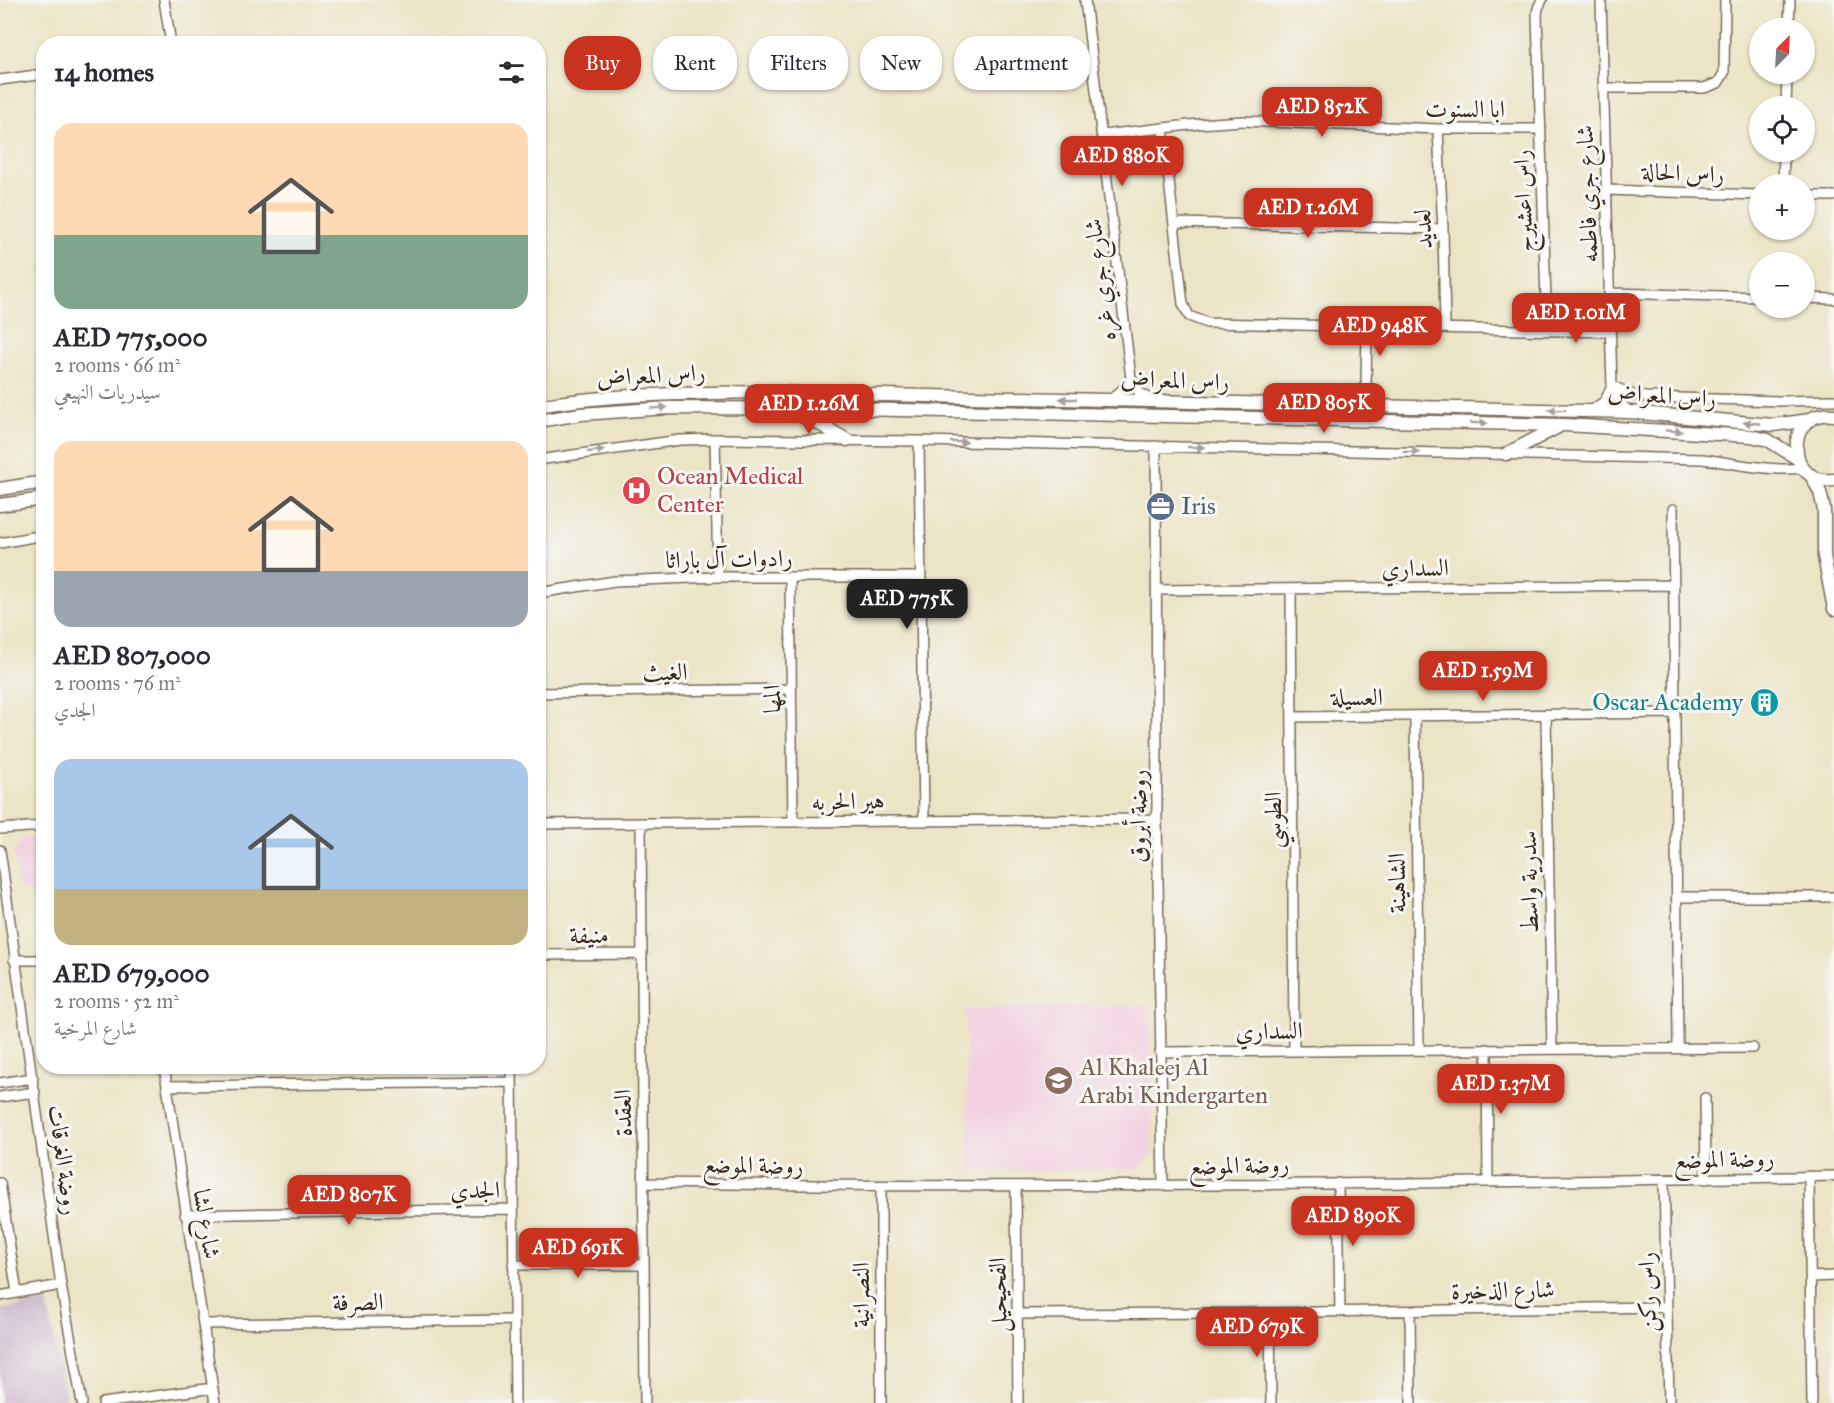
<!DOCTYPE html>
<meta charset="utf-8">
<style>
:root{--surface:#fff;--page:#f7f7f7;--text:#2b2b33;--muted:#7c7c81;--accent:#c8321e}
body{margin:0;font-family:"IM FELL Great Primer",Amiri,serif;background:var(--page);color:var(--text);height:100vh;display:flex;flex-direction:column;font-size:22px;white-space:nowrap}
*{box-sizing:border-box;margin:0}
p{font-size:20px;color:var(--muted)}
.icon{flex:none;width:33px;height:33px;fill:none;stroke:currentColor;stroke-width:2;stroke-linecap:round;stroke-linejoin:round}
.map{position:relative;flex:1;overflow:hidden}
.drawer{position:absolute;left:36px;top:36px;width:510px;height:1038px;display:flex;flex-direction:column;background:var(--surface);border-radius:24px;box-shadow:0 2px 4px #0004}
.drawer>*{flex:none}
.banner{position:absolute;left:564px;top:36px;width:570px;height:54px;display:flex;gap:12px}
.needle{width:39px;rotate:24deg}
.fabs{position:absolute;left:1749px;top:18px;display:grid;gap:12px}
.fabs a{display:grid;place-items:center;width:66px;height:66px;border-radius:50%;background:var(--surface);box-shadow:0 2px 4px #0004;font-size:30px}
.price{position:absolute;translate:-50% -51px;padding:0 14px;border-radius:12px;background:var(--accent);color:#fff;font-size:20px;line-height:39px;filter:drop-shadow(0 2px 3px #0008)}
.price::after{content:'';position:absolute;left:50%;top:36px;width:18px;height:14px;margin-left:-9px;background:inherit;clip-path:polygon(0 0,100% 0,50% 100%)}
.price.active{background:#222;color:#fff}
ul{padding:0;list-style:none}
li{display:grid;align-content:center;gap:12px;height:318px;padding:0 18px}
li span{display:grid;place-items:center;height:186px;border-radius:18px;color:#555}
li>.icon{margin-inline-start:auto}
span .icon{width:108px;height:108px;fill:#fffc;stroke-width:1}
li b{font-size:26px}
h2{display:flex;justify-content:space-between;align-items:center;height:72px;padding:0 18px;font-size:26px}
.chip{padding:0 21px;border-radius:24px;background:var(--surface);box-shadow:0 2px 4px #0004;font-size:21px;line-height:54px}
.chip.active{background:var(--accent);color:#fff}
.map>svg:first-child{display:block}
.built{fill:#f2cfe1}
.industrial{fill:#cfbdcf}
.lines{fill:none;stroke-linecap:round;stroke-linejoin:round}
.minor-casing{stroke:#796b58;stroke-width:12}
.tertiary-casing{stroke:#796b58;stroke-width:15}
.minor{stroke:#fff;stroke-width:9}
.tertiary{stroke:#fff;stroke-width:12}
.oneway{fill:#a79f9a}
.labels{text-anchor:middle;stroke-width:6;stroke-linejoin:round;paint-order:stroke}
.street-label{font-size:24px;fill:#3b2a1e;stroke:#f6f6f2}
.health-label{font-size:24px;fill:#be3a42;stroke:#f6f6f2;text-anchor:start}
.service-label{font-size:24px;fill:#4e5e75;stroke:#f6f6f2;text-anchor:start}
.culture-label{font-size:24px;fill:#0d838f;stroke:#f6f6f2;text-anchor:end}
.education-label{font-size:24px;fill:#785e54;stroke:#f6f6f2;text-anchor:start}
</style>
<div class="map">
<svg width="1834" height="1403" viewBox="0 0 1834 1403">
<rect width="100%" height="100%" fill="#f6f6f2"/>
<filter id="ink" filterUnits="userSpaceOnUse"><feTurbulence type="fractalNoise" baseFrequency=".0167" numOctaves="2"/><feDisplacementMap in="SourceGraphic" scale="12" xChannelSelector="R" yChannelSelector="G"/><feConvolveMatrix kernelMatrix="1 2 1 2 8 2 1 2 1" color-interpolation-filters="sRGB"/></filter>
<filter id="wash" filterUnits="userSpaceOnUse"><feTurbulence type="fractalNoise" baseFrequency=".008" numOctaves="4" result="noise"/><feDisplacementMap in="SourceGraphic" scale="24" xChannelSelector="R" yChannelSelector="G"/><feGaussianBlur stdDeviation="1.35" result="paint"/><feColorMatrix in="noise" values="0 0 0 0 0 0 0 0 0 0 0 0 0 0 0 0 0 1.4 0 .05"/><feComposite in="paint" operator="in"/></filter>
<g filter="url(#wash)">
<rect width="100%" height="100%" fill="#ebe4c5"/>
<!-- built -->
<path class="built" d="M 24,838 L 43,838 L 43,890 L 19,890 L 14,850 Z
M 1149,1006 L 1152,1154 L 1138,1169 L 969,1171 L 965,1009 Z"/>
<!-- industrial -->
<path class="industrial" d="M 47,1302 L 67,1403 L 0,1403 L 0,1309 Z"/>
</g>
<g filter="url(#ink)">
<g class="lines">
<defs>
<path id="minor" d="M 164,0 L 171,44
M 1085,0 L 1131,378 L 1139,392 L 1151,400
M 1542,0 L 1538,8 L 1537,15 L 1546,301 L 1542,329
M 1601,0 L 1612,386 L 1618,401 L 1630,412
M 1789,28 L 1790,0
M 0,80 L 44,74
M 1603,88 L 1704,88 L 1718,83 L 1724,73 L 1725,0
M 1786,106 L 1787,74
M 1163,128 L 1183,304 L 1189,316 L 1207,323 L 1611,332
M 1438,129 L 1443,229 L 1445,328
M 1103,135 L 1198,124 L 1243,121 L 1438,129 L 1540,129
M 1783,184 L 1784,152
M 1606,190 L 1760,195
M 1804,196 L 1834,196
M 1174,223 L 1443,229
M 1610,293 L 1760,297
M 1804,298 L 1834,299
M 1366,385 L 1375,397 L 1387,406
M 1612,386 L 1633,395 L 1645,397 L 1779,401 L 1834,400
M 1110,400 L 1122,390 L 1131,378
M 1347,406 L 1366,385 L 1367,328
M 1591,411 L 1605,401 L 1612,386
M 715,439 L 718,577
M 919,441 L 924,820
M 1156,446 L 1157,819 L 1163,1186
M 538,460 L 680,440 L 715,439 L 919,441 L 1702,459 C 1733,463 1772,472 1803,468
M 1673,509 L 1678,1048
M 0,543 L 44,535
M 790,577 L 793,821
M 1291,589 L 1294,1050
M 1157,590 L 1673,585
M 538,593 L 615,581 L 718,577 L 920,577
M 538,693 L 791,689
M 1546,715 L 1552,1049
M 1415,716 L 1419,1050
M 1292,717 L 1675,713
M 641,823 L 645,1403
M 538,824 L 1157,819
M 0,829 L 44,826
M 0,850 L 61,1285 L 82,1403
M 1677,897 L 1834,897
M 538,955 L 641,954
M 14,960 L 44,960
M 1487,1049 L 1488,1181
M 1160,1052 L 1753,1048
M 164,1066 L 215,1403
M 512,1066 L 515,1403
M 0,1083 L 33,1078
M 167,1086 L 512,1082
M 0,1097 L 35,1092
M 1705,1098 L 1706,1179
M 1809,1176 L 1812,1403
M 1664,1180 L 1669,1403
M 0,1183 L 17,1293
M 644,1183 C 1041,1189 1437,1184 1834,1176
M 1338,1183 L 1340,1312
M 1016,1186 L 1018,1403
M 881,1187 L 881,1403
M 185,1215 L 513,1209
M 513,1265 L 643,1265
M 1811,1277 L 1834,1276
M 0,1296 L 61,1285
M 1410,1311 L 1411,1403
M 1270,1313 L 1271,1403
M 1017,1314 L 1237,1313 L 1667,1307
M 203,1324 L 514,1320
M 103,1403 L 213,1388"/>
<path id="tertiary" d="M 538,406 C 610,394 683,394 755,392 L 1630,412 L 1773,425 L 1810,420
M 792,412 L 816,422 L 847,440
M 1834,415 C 1784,408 1784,486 1834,480
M 538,421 L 581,414 L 668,408 L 854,409 L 1565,425 L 1751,436 L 1768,440 L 1798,459
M 1506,454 L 1558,427
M 1811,475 L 1820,492 L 1824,510 L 1824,556 L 1834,609
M 0,489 L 44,482
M 0,505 L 44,499"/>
</defs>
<!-- minor casing -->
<use href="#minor" class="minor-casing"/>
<!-- tertiary casing -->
<use href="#tertiary" class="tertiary-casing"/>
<!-- minor -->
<use href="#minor" class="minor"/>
<!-- tertiary -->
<use href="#tertiary" class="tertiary"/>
</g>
<!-- one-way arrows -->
<defs><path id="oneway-solid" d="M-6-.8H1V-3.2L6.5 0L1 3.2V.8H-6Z" transform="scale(1.5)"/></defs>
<g class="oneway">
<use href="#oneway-solid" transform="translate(1068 399) rotate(-179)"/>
<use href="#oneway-solid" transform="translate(659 408) rotate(-4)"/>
<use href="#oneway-solid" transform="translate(1557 410) rotate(-179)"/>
<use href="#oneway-solid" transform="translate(1479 423) rotate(1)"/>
<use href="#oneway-solid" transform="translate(1752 423) rotate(-175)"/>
<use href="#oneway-solid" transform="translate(1674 431) rotate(3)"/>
<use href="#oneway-solid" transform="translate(959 442) rotate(1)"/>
<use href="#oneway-solid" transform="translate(1196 447) rotate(1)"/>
<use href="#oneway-solid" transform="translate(596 451) rotate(-8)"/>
<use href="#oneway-solid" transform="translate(1411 452) rotate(1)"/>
</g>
</g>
<!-- icons -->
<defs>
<symbol id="hospital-disc" viewBox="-11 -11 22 22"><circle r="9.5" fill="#e0444e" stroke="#f6f6f2"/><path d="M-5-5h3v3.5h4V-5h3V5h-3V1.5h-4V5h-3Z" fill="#fff"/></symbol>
<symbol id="office-disc" viewBox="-11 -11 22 22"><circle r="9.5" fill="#5c6f8a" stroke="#f6f6f2"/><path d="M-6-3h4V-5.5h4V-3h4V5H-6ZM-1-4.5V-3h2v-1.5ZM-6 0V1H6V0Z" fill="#fff"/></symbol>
<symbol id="building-disc" viewBox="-11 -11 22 22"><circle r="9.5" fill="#0f9aa8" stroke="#f6f6f2"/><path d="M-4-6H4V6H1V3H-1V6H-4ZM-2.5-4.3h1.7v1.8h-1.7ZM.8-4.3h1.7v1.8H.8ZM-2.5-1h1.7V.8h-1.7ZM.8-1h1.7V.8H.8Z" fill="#fff"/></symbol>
<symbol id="school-disc" viewBox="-11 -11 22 22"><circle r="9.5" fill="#8d6e63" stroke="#f6f6f2"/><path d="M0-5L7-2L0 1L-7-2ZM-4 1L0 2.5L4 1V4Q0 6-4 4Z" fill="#fff"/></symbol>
</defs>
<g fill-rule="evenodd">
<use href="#hospital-disc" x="620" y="474" width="33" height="33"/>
<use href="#office-disc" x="1144" y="490" width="33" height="33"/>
<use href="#building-disc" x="1748" y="686" width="33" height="33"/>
<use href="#school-disc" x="1042" y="1064" width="33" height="33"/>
</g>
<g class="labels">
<!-- street labels -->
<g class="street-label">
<text x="1465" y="117">ابا السنوت</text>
<text transform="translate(1683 173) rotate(2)" y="8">راس الحالة</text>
<text transform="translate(1587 194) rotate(-92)" y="8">شارع جري فاطمه</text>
<text transform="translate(1523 201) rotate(-92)" y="8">راس اعشيرج</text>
<text transform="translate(1423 229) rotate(-92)" y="8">لعديد</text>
<text transform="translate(1100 280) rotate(-97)" y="8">شارع جري غره</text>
<text transform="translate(651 375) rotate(-3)" y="8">راس المعراض</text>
<text transform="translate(1175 380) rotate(2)" y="8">راس المعراض</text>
<text transform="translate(1662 395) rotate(4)" y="8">راس المعراض</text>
<text transform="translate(729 559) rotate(-1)" y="8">رادوات آل باراثا</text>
<text transform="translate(1415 568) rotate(-1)" y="8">السداري</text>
<text transform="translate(665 672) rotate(-1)" y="8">الغيث</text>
<text x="1357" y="705">العسيلة</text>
<text transform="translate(772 699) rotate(-91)" y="8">المها</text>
<text transform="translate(848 801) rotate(-1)" y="8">هير الحربه</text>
<text transform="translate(1138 816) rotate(-90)" y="8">روضة أبروق</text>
<text transform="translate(1273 820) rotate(-90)" y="8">الطوسي</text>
<text transform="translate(1529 882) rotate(-91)" y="8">سدرية واسط</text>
<text transform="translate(1397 883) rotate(-91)" y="8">الشاهينة</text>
<text transform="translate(589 935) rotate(-1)" y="8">منيفة</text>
<text transform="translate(1269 1031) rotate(-1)" y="8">السداري</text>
<text transform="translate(623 1113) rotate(-91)" y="8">العقدة</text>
<text transform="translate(1724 1159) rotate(-1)" y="8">روضة الموضع</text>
<text transform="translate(64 1160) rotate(82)" y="8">روضة الغرقات</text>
<text transform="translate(753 1165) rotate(1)" y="8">روضة الموضع</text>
<text transform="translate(1239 1165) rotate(-1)" y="8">روضة الموضع</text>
<text transform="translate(475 1190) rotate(-1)" y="8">الجدي</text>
<text transform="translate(207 1224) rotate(81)" y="8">شارع لشا</text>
<text transform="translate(1503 1290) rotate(-1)" y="8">شارع الذخيرة</text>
<text transform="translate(1647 1292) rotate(-91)" y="8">راس ركن</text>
<text transform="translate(861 1295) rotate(-90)" y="8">النصرانية</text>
<text transform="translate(998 1295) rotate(-91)" y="8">الفحيحيل</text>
<text transform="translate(358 1302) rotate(-1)" y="8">الصرفة</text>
</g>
<!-- health labels -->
<g class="health-label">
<text x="657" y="484">Ocean Medical<tspan x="657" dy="28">Center</tspan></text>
</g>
<!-- service labels -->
<g class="service-label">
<text x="1181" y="514">Iris</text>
</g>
<!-- culture labels -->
<g class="culture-label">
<text x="1743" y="710">Oscar Academy</text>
</g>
<!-- education labels -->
<g class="education-label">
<text x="1080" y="1075">Al Khaleej Al<tspan x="1080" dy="28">Arabi Kindergarten</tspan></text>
</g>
</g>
</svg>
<div class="fabs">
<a><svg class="needle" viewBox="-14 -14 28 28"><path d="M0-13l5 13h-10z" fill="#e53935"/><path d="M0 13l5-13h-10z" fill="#7c7c81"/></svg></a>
<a><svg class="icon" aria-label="locate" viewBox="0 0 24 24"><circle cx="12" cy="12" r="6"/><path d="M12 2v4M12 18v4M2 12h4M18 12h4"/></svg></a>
<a>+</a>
<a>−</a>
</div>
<b class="price" style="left:1322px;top:138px">AED 852K</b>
<b class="price" style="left:1122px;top:187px">AED 880K</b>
<b class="price" style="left:1308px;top:239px">AED 1.26M</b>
<b class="price" style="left:1576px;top:344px">AED 1.01M</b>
<b class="price" style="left:1380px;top:357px">AED 948K</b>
<b class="price" style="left:1324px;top:434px">AED 805K</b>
<b class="price" style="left:809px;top:435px">AED 1.26M</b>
<b class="price active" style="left:907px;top:630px">AED 775K</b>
<b class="price" style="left:1483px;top:702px">AED 1.59M</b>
<b class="price" style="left:1501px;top:1115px">AED 1.37M</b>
<b class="price" style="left:349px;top:1226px">AED 807K</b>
<b class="price" style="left:1353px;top:1247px">AED 890K</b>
<b class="price" style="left:578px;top:1279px">AED 691K</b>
<b class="price" style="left:1257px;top:1358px">AED 679K</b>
<div class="banner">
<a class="chip active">Buy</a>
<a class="chip">Rent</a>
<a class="chip">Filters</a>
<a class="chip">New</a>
<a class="chip">Apartment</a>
</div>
<section class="drawer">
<h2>14 homes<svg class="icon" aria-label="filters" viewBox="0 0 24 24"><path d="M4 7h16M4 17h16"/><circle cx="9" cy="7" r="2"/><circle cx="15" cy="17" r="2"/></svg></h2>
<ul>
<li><span style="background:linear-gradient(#ffd9b3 60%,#7fa58c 0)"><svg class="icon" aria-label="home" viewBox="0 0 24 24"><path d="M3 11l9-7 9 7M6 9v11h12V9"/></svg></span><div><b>AED 775,000</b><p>2 rooms · 66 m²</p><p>سيدريات النهيعي</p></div></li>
<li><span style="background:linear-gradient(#ffd9b3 70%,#9aa5b1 0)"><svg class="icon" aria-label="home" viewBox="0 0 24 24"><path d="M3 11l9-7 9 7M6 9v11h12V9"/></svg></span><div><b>AED 807,000</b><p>2 rooms · 76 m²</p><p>الجدي</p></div></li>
<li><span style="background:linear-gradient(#a9c7e8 70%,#c2b280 0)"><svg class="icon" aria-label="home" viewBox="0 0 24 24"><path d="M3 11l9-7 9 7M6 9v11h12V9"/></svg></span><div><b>AED 679,000</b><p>2 rooms · 52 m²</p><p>شارع المرخية</p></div></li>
</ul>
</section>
</div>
